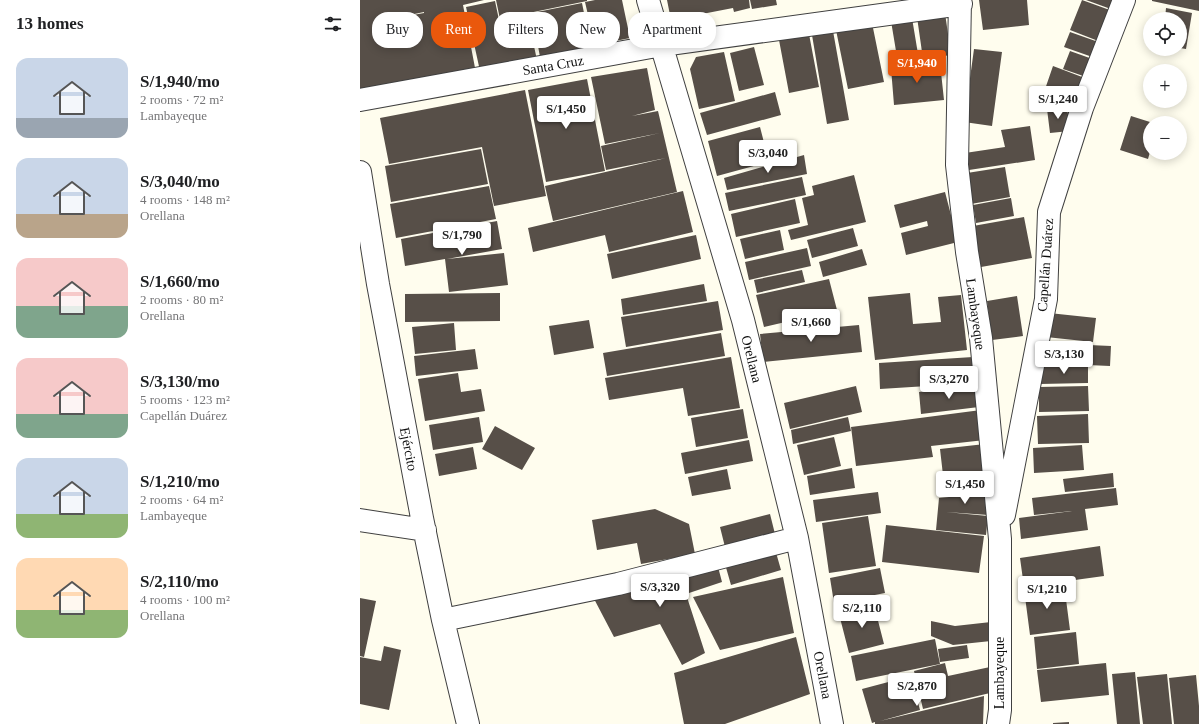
<!DOCTYPE html>
<meta charset="utf-8">
<style>
:root{--surface:#fff;--page:#f2f2f2;--text:#202124;--muted:#757577;--accent:#ea580c}
body{margin:0;font-family:"Times New Roman",serif;background:var(--page);color:var(--text);height:100vh;display:flex;flex-direction:column;font-size:15px;white-space:nowrap}
*{box-sizing:border-box;margin:0}
p{font-size:13px;color:var(--muted)}
.icon{flex:none;width:22px;height:22px;fill:none;stroke:currentColor;stroke-width:2;stroke-linecap:round;stroke-linejoin:round}
.map{position:relative;flex:1;overflow:hidden}
.sheet{display:flex;flex-direction:column;background:var(--surface);width:360px}
.sheet>*{flex:none}
.guide{position:absolute;left:12px;top:12px;width:380px;height:36px;display:flex;gap:8px}
.fabs{position:absolute;left:783px;top:12px;display:grid;gap:8px}
.fabs a{display:grid;place-items:center;width:44px;height:44px;border-radius:50%;background:var(--surface);box-shadow:0 2px 10px #0003;font-size:20px}
.price{position:absolute;translate:-50% -34px;padding:0 9px;border-radius:4px;background:#fff;color:#222;font-size:13px;line-height:26px;filter:drop-shadow(0 1px 2px #0008)}
.price::after{content:'';position:absolute;left:50%;top:24px;width:12px;height:9px;margin-left:-6px;background:inherit;clip-path:polygon(0 0,100% 0,50% 100%)}
.price.selected{background:var(--accent);color:#fff}
ul{padding:0;list-style:none}
li{display:flex;align-items:center;gap:12px;height:100px;padding:0 16px}
li span{display:grid;place-items:center;flex:none;width:112px;height:80px;border-radius:12px;color:#555}
li>.icon{margin-inline-start:auto}
span .icon{width:48px;height:48px;fill:#fffc;stroke-width:1}
li b{font-size:17px}
h2{display:flex;justify-content:space-between;align-items:center;height:48px;padding:0 16px;font-size:17px}
.pill{padding:0 14px;border-radius:16px;background:var(--surface);box-shadow:0 2px 10px #0003;font-size:14px;line-height:36px}
.pill.selected{background:var(--accent);color:#fff}
main{display:flex;flex:1;min-height:0}
.map>svg:first-child{display:block}
.building{fill:#574f48;fill-rule:evenodd}
.lines{fill:none;stroke-linecap:round;stroke-linejoin:round}
.minor-casing{stroke:#404040;stroke-width:24}
.minor{stroke:#fff;stroke-width:22}
.labels{text-anchor:middle;stroke-width:4;stroke-linejoin:round;paint-order:stroke}
.street-label{font-size:14px;fill:#0d0d0d;stroke:#fff}
</style>
<main>
<section class="sheet">
<h2>13 homes<svg class="icon" aria-label="filters" viewBox="0 0 24 24"><path d="M4 7h16M4 17h16"/><circle cx="9" cy="7" r="2"/><circle cx="15" cy="17" r="2"/></svg></h2>
<ul>
<li><span style="background:linear-gradient(#c9d6e8 75%,#9aa5b1 0)"><svg class="icon" aria-label="home" viewBox="0 0 24 24"><path d="M3 11l9-7 9 7M6 9v11h12V9"/></svg></span><div><b>S/1,940/mo</b><p>2 rooms · 72 m²</p><p>Lambayeque</p></div></li>
<li><span style="background:linear-gradient(#c9d6e8 70%,#b9a48a 0)"><svg class="icon" aria-label="home" viewBox="0 0 24 24"><path d="M3 11l9-7 9 7M6 9v11h12V9"/></svg></span><div><b>S/3,040/mo</b><p>4 rooms · 148 m²</p><p>Orellana</p></div></li>
<li><span style="background:linear-gradient(#f6c9c9 60%,#7fa58c 0)"><svg class="icon" aria-label="home" viewBox="0 0 24 24"><path d="M3 11l9-7 9 7M6 9v11h12V9"/></svg></span><div><b>S/1,660/mo</b><p>2 rooms · 80 m²</p><p>Orellana</p></div></li>
<li><span style="background:linear-gradient(#f6c9c9 70%,#7fa58c 0)"><svg class="icon" aria-label="home" viewBox="0 0 24 24"><path d="M3 11l9-7 9 7M6 9v11h12V9"/></svg></span><div><b>S/3,130/mo</b><p>5 rooms · 123 m²</p><p>Capellán Duárez</p></div></li>
<li><span style="background:linear-gradient(#c9d6e8 70%,#8fb573 0)"><svg class="icon" aria-label="home" viewBox="0 0 24 24"><path d="M3 11l9-7 9 7M6 9v11h12V9"/></svg></span><div><b>S/1,210/mo</b><p>2 rooms · 64 m²</p><p>Lambayeque</p></div></li>
<li><span style="background:linear-gradient(#ffd9b3 65%,#8fb573 0)"><svg class="icon" aria-label="home" viewBox="0 0 24 24"><path d="M3 11l9-7 9 7M6 9v11h12V9"/></svg></span><div><b>S/2,110/mo</b><p>4 rooms · 100 m²</p><p>Orellana</p></div></li>
</ul>
</section>
<div class="map">
<svg width="839" height="724" viewBox="0 0 839 724">
<rect width="100%" height="100%" fill="#fffdee"/>
<!-- building -->
<path class="building" d="M 0,0 L 124,0 L 103,5 L 116,73 L 0,94 ZM 64,12 L 64,13 L 20,21 Z
M 136,0 L 227,0 L 227,1 L 140,19 Z
M 235,0 L 262,0 L 270,38 L 235,45 L 225,2 Z
M 307,0 L 389,0 L 390,8 L 374,12 L 373,8 L 311,20 Z
M 390,0 L 416,0 L 417,5 L 392,9 Z
M 619,0 L 667,0 L 669,25 L 623,30 Z
M 722,0 L 758,13 L 746,44 L 710,30 Z
M 726,0 L 763,0 L 759,12 Z
M 792,0 L 839,0 L 839,11 L 792,1 Z
M 135,1 L 139,20 L 167,14 L 177,60 L 120,71 L 106,7 Z
M 222,3 L 231,48 L 180,57 L 172,13 Z
M 806,8 L 832,13 L 826,49 L 820,48 L 820,19 L 805,19 Z
M 585,13 L 591,55 L 563,59 L 557,17 Z
M 552,18 L 558,54 L 537,57 L 531,21 Z
M 512,23 L 524,82 L 488,89 L 476,30 Z
M 473,31 L 489,120 L 467,124 L 452,35 Z
M 710,32 L 744,44 L 738,59 L 704,47 Z
M 449,34 L 459,87 L 429,93 L 419,40 Z
M 394,47 L 404,85 L 379,91 L 370,53 Z
M 614,49 L 642,52 L 632,126 L 604,122 Z
M 710,51 L 738,61 L 732,79 L 703,69 Z
M 364,52 L 375,101 L 339,109 L 330,69 L 336,57 Z
M 580,63 L 584,100 L 534,105 L 531,68 Z
M 693,66 L 730,80 L 720,109 L 683,95 Z
M 287,68 L 295,110 L 272,116 L 298,111 L 317,192 L 193,221 L 185,186 L 306,158 L 246,170 L 241,146 L 300,133 L 245,144 L 231,77 Z
M 227,79 L 245,171 L 186,182 L 168,90 Z
M 165,90 L 186,196 L 134,206 L 122,147 L 29,164 L 20,118 Z
M 415,92 L 421,115 L 347,135 L 340,113 Z
M 707,107 L 710,131 L 690,133 L 687,109 Z
M 771,116 L 790,122 L 790,152 L 788,159 L 760,150 Z
M 670,126 L 675,160 L 609,170 L 605,153 L 645,147 L 641,130 Z
M 400,127 L 409,162 L 357,176 L 348,141 Z
M 121,149 L 128,184 L 31,202 L 25,166 Z
M 444,155 L 447,174 L 367,190 L 364,178 Z
M 645,167 L 650,197 L 611,204 L 607,173 Z
M 494,175 L 506,222 L 431,240 L 428,230 L 448,225 L 442,198 L 454,195 L 452,186 Z
M 442,177 L 446,195 L 369,211 L 365,193 Z
M 129,186 L 136,219 L 36,238 L 30,204 Z
M 323,191 L 333,232 L 249,252 L 245,235 L 173,252 L 168,228 Z
M 585,192 L 598,242 L 546,255 L 541,233 L 568,226 L 567,221 L 540,228 L 534,205 Z
M 651,198 L 654,216 L 616,223 L 613,205 Z
M 435,199 L 440,223 L 376,237 L 371,214 Z
M 664,217 L 672,258 L 621,267 L 613,226 Z
M 137,221 L 142,249 L 87,259 L 144,253 L 148,285 L 89,292 L 85,259 L 45,266 L 41,239 Z
M 493,228 L 498,246 L 452,258 L 447,240 Z
M 420,230 L 424,250 L 385,259 L 380,239 Z
M 336,235 L 341,259 L 252,279 L 247,254 Z
M 447,248 L 451,266 L 389,280 L 385,262 Z
M 502,249 L 507,265 L 463,277 L 459,262 Z
M 442,270 L 445,282 L 397,293 L 394,280 Z
M 469,279 L 477,310 L 404,327 L 396,295 Z
M 344,284 L 347,301 L 263,315 L 261,299 Z
M 140,293 L 140,321 L 45,322 L 45,294 Z
M 550,293 L 553,324 L 581,322 L 578,297 L 601,295 L 607,350 L 515,360 L 508,297 Z
M 657,296 L 663,336 L 632,340 L 627,301 Z
M 358,301 L 363,330 L 266,347 L 261,317 Z
M 689,313 L 736,318 L 733,342 L 686,337 Z
M 229,320 L 234,348 L 194,355 L 189,326 Z
M 94,323 L 96,350 L 55,354 L 52,327 Z
M 499,325 L 502,352 L 403,362 L 400,334 Z
M 361,333 L 365,356 L 247,376 L 243,353 Z
M 684,343 L 751,346 L 750,366 L 683,363 Z
M 115,349 L 118,369 L 56,376 L 54,356 Z
M 371,357 L 380,408 L 328,416 L 323,388 L 249,400 L 245,378 Z
M 613,357 L 615,383 L 520,389 L 519,363 Z
M 680,367 L 728,367 L 728,383 L 680,384 Z
M 98,373 L 101,392 L 121,389 L 125,411 L 65,421 L 58,379 Z
M 616,385 L 619,407 L 561,414 L 559,392 Z
M 496,386 L 502,412 L 430,429 L 424,403 Z
M 728,386 L 729,411 L 679,412 L 679,387 Z
M 383,409 L 388,438 L 336,447 L 331,418 Z
M 621,410 L 625,440 L 571,446 L 573,457 L 496,466 L 491,427 Z
M 728,414 L 729,443 L 678,444 L 677,416 Z
M 119,417 L 123,442 L 73,450 L 69,425 Z
M 488,417 L 491,431 L 433,444 L 431,430 Z
M 135,426 L 175,448 L 162,470 L 122,449 Z
M 474,437 L 481,466 L 444,475 L 437,445 Z
M 389,440 L 393,461 L 325,474 L 321,453 Z
M 625,444 L 628,471 L 583,475 L 580,449 Z
M 722,445 L 724,470 L 674,473 L 673,448 Z
M 113,447 L 117,469 L 79,476 L 75,454 Z
M 492,468 L 495,488 L 450,495 L 447,476 Z
M 367,469 L 371,489 L 332,496 L 328,477 Z
M 625,472 L 628,493 L 601,495 L 628,493 L 628,515 L 586,512 L 628,516 L 626,535 L 576,530 L 579,498 L 589,497 L 586,476 Z
M 753,473 L 754,487 L 705,492 L 703,479 Z
M 756,488 L 758,505 L 725,509 L 728,530 L 661,539 L 659,518 L 712,511 L 674,515 L 672,498 Z
M 518,492 L 521,513 L 456,522 L 453,500 Z
M 295,509 L 329,524 L 335,554 L 281,564 L 277,543 L 237,550 L 232,520 Z
M 410,514 L 416,538 L 366,551 L 360,527 Z
M 508,516 L 516,566 L 469,573 L 462,523 Z
M 526,525 L 624,536 L 619,573 L 522,562 Z
M 740,546 L 744,576 L 664,587 L 660,558 Z
M 415,549 L 421,570 L 371,585 L 365,564 Z
M 357,563 L 362,582 L 326,594 L 345,653 L 322,665 L 300,624 L 254,637 L 232,595 Z
M 520,568 L 525,593 L 474,603 L 470,578 Z
M 423,577 L 434,633 L 360,650 L 333,597 Z
M 704,584 L 710,630 L 670,635 L 664,589 Z
M 0,598 L 16,601 L 4,657 L 0,656 Z
M 514,605 L 524,644 L 489,653 L 479,614 Z
M 571,621 L 595,626 L 631,622 L 631,641 L 593,645 L 571,636 Z
M 716,632 L 719,664 L 677,669 L 674,637 Z
M 436,637 L 450,694 L 365,724 L 324,724 L 314,673 Z
M 575,639 L 580,664 L 496,681 L 491,656 Z
M 607,645 L 609,658 L 580,662 L 578,649 Z
M 24,646 L 41,650 L 29,710 L 0,704 L 0,657 L 21,661 Z
M 585,663 L 588,676 L 630,667 L 630,693 L 563,709 L 554,671 Z
M 746,663 L 749,695 L 681,702 L 677,670 Z
M 775,672 L 780,724 L 757,724 L 752,674 Z
M 807,674 L 812,724 L 783,724 L 777,677 Z
M 836,675 L 839,706 L 839,724 L 814,724 L 809,678 Z
M 551,676 L 560,710 L 520,721 L 624,696 L 623,724 L 515,724 L 515,722 L 512,723 L 502,689 Z
M 709,722 L 709,724 L 693,724 L 693,723 Z"/>
<g class="lines">
<defs>
<path id="minor" d="M 288,0 L 383,320 L 437,538 L 472,724
M 600,0 L 597,165 L 607,252 L 621,338 L 640,539 L 640,710 L 638,724
M 0,100 L 302,45 L 601,4
M 0,172 L 18,284 L 62,518 L 83,620 L 108,724
M 644,515 L 686,299 L 689,212 L 722,108 L 764,0
M 0,520 L 65,530
M 83,620 L 258,584 L 437,538"/>
</defs>
<!-- minor casing -->
<use href="#minor" class="minor-casing"/>
<!-- minor -->
<use href="#minor" class="minor"/>
</g>
<g class="labels">
<!-- street labels -->
<g class="street-label">
<text transform="translate(193 65) rotate(-10)" y="5">Santa Cruz</text>
<text transform="translate(685 265) rotate(-86)" y="5">Capellán Duárez</text>
<text transform="translate(616 314) rotate(82)" y="5">Lambayeque</text>
<text transform="translate(392 359) rotate(76)" y="5">Orellana</text>
<text transform="translate(49 449) rotate(79)" y="5">Ejército</text>
<text transform="translate(639 673) rotate(-90)" y="5">Lambayeque</text>
<text transform="translate(463 675) rotate(79)" y="5">Orellana</text>
</g>
</g>
</svg>
<div class="fabs">
<a><svg class="icon" aria-label="locate" viewBox="0 0 24 24"><circle cx="12" cy="12" r="6"/><path d="M12 2v4M12 18v4M2 12h4M18 12h4"/></svg></a>
<a>+</a>
<a>−</a>
</div>
<b class="price selected" style="left:557px;top:84px">S/1,940</b>
<b class="price" style="left:698px;top:120px">S/1,240</b>
<b class="price" style="left:206px;top:130px">S/1,450</b>
<b class="price" style="left:408px;top:174px">S/3,040</b>
<b class="price" style="left:102px;top:256px">S/1,790</b>
<b class="price" style="left:451px;top:343px">S/1,660</b>
<b class="price" style="left:704px;top:375px">S/3,130</b>
<b class="price" style="left:589px;top:400px">S/3,270</b>
<b class="price" style="left:605px;top:505px">S/1,450</b>
<b class="price" style="left:300px;top:608px">S/3,320</b>
<b class="price" style="left:687px;top:610px">S/1,210</b>
<b class="price" style="left:502px;top:629px">S/2,110</b>
<b class="price" style="left:557px;top:707px">S/2,870</b>
<div class="guide">
<a class="pill">Buy</a>
<a class="pill selected">Rent</a>
<a class="pill">Filters</a>
<a class="pill">New</a>
<a class="pill">Apartment</a>
</div>
</div>
</main>
